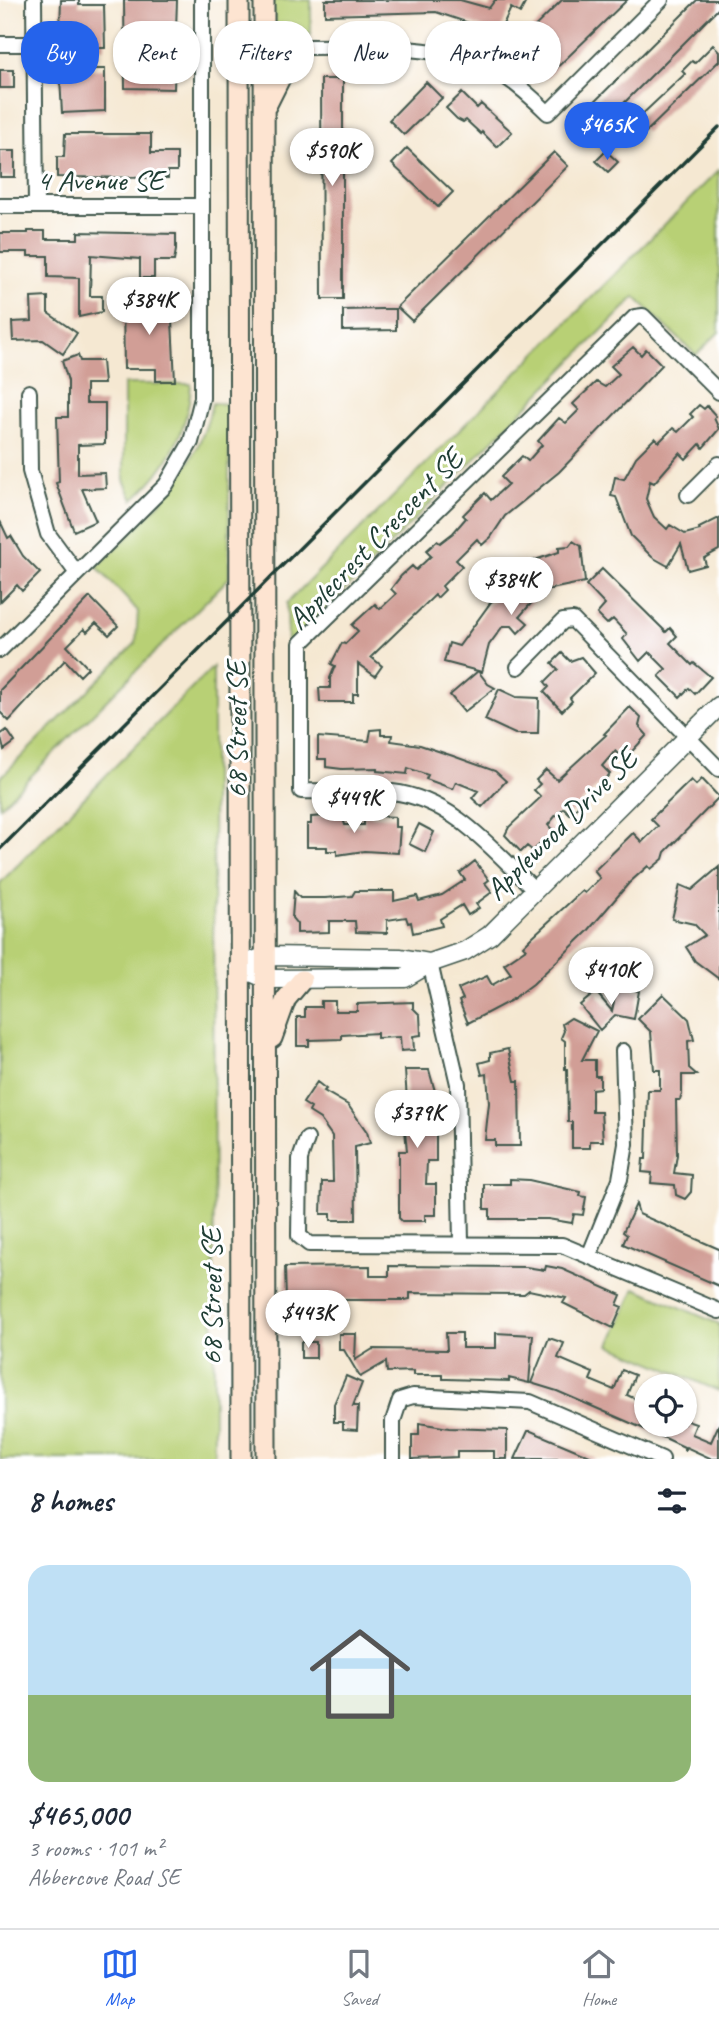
<!DOCTYPE html>
<meta charset="utf-8">
<style>
:root{--surface:#fff;--page:#f2f2f3;--text:#1f2937;--muted:#747a83;--line:#e0e1e3;--accent:#2563eb}
body{margin:0;font-family:Caveat,sans-serif;background:var(--page);color:var(--text);height:100vh;display:flex;flex-direction:column;font-size:26px;white-space:nowrap}
*{box-sizing:border-box;margin:0}
p{font-size:23px;color:var(--muted)}
.icon{flex:none;width:38px;height:38px;fill:none;stroke:currentColor;stroke-width:2;stroke-linecap:round;stroke-linejoin:round}
.map{position:relative;height:1459px;overflow:hidden}
.side{display:flex;flex-direction:column;background:var(--surface);flex:1}
.side>*{flex:none}
.hud{position:absolute;left:21px;top:21px;width:677px;height:63px;display:flex;gap:14px}
.controls{position:absolute;left:634px;top:1374px;display:grid;gap:14px}
.controls a{display:grid;place-items:center;width:63px;height:63px;border-radius:50%;background:var(--surface);box-shadow:0 2px 5px #0004;font-size:35px}
.price{position:absolute;translate:-50% -60px;padding:0 16px;border-radius:24px;background:#fff;color:#222;font-size:23px;line-height:46px;filter:drop-shadow(0 2px 4px #0008)}
.price::after{content:'';position:absolute;left:50%;top:42px;width:21px;height:16px;margin-left:-10px;background:inherit;clip-path:polygon(0 0,100% 0,50% 100%)}
.price.active{background:var(--accent);color:#fff}
ul{padding:0;list-style:none}
li{display:grid;align-content:center;gap:14px;height:371px;padding:0 28px}
li span{display:grid;place-items:center;height:217px;border-radius:21px;color:#555}
li>.icon{margin-inline-start:auto}
span .icon{width:126px;height:126px;fill:#fffc;stroke-width:1}
li b{font-size:30px}
h2{display:flex;justify-content:space-between;align-items:center;height:84px;padding:0 28px;font-size:30px}
.pill{padding:0 24px;border-radius:28px;background:var(--surface);box-shadow:0 2px 5px #0004;font-size:24px;line-height:63px}
.pill.active{background:var(--accent);color:#fff}
.tabs{display:flex;justify-content:space-around;align-items:center;height:98px;border-top:2px solid var(--line);background:var(--surface);font-size:19px;color:var(--muted)}
.tabs a{display:grid;justify-items:center;gap:4px}
.tabs .active{color:var(--accent)}
.map>svg:first-child{display:block}
.green{fill:#b8d075;stroke:#6c8654;stroke-width:2}
.building{fill:#d19e96}
.lines{fill:none;stroke-linecap:round;stroke-linejoin:round}
.minor-casing{stroke:#3f574c;stroke-width:18}
.tertiary-casing{stroke:#3f574c;stroke-width:21}
.secondary-casing{stroke:#3f574c;stroke-width:23}
.minor{stroke:#fff;stroke-width:14}
.tertiary{stroke:#fff;stroke-width:18}
.secondary{stroke:#fde4d1;stroke-width:19}
.rail{stroke:#1f3d34;stroke-width:3.5}
.labels{text-anchor:middle;stroke-width:6;stroke-linejoin:round;paint-order:stroke}
.street-label{font-size:30px;fill:#1f3d34;stroke:#fff}
</style>
<div class="map">
<svg width="719" height="1459" viewBox="0 0 719 1459">
<rect width="100%" height="100%" fill="#fff"/>
<filter id="ink" filterUnits="userSpaceOnUse"><feTurbulence type="fractalNoise" baseFrequency=".0143" numOctaves="2"/><feDisplacementMap in="SourceGraphic" scale="14" xChannelSelector="R" yChannelSelector="G"/><feConvolveMatrix kernelMatrix="1 2 1 2 8 2 1 2 1" color-interpolation-filters="sRGB"/></filter>
<filter id="wash" filterUnits="userSpaceOnUse"><feTurbulence type="fractalNoise" baseFrequency=".00686" numOctaves="4" result="noise"/><feDisplacementMap in="SourceGraphic" scale="28" xChannelSelector="R" yChannelSelector="G"/><feGaussianBlur stdDeviation="1.57" result="paint"/><feColorMatrix in="noise" values="0 0 0 0 0 0 0 0 0 0 0 0 0 0 0 0 0 1.4 0 .05"/><feComposite in="paint" operator="in"/></filter>
<g filter="url(#wash)">
<rect width="100%" height="100%" fill="#f5e8d2"/>
<!-- green -->
<path class="green" d="M 271,0 L 311,0 L 311,35 L 294,36 L 276,26 Z
M 719,170 L 719,332 L 696,355 L 635,297 L 288,647 L 287,603 Z
M 124,384 L 191,384 C 188,432 168,468 133,500 L 124,480 Z
M 212,403 L 229,404 L 229,578 L 0,807 L 0,778 L 136,643 L 138,611 L 97,567 C 145,518 198,475 212,403 Z
M 213,667 L 214,1459 L 0,1459 L 0,883 Z
M 635,1288 L 719,1324 L 719,1391 L 610,1345 Z"/>
<g id="blocks">
<!-- building -->
<path class="building" d="M 61,0 L 79,0 L 79,5 L 104,5 L 105,48 L 78,48 L 78,69 L 105,69 L 105,111 L 62,113 L 59,60 Z
M 124,0 L 177,0 L 174,89 L 125,88 Z
M 325,0 L 460,0 L 489,8 L 495,0 L 527,0 L 520,13 L 511,8 L 499,33 L 436,12 L 325,15 Z
M 562,0 L 627,0 L 545,79 L 516,45 Z
M 697,0 L 719,0 L 719,8 L 584,143 L 569,127 Z
M 713,45 L 719,51 L 719,61 L 646,132 L 635,121 L 685,74 L 682,71 L 692,61 L 695,63 Z
M 0,70 L 14,70 L 14,88 L 0,88 Z
M 321,79 L 343,79 L 343,299 L 322,299 Z
M 426,82 L 442,98 L 404,135 L 389,120 Z
M 462,93 L 477,108 L 481,104 L 512,132 L 497,147 L 482,132 L 481,134 L 466,120 L 463,122 L 457,119 L 446,108 Z
M 65,134 L 151,134 L 151,153 L 177,153 L 177,171 L 168,171 L 168,178 L 57,177 L 57,157 L 64,157 Z
M 407,148 L 453,192 L 438,207 L 392,164 Z
M 0,151 L 15,151 L 15,177 L 0,177 Z
M 606,151 L 618,162 L 608,172 L 596,161 Z
M 554,152 L 568,166 L 412,321 L 397,307 Z
M 28,231 L 45,231 L 45,239 L 78,239 L 78,232 L 176,234 L 176,250 L 174,261 L 154,261 L 154,278 L 140,278 L 140,259 L 91,255 L 90,296 L 102,296 L 102,312 L 79,317 L 79,278 L 48,277 L 48,256 L 28,256 L 28,252 L 0,252 L 0,233 L 28,233 Z
M 48,297 L 48,313 L 77,333 L 63,354 L 43,340 L 13,341 L 12,322 L 32,321 L 31,298 Z
M 123,297 L 171,301 L 175,381 L 156,381 L 156,369 L 124,369 Z
M 381,309 L 396,309 L 396,330 L 343,331 L 343,310 Z
M 633,347 L 641,355 L 646,349 L 662,365 L 559,472 L 505,516 L 491,537 L 482,545 L 477,539 L 456,560 L 462,566 L 442,586 L 445,590 L 437,598 L 435,595 L 371,657 L 382,666 L 375,676 L 358,664 L 358,694 L 353,694 L 353,702 L 320,702 L 319,688 L 330,688 L 330,678 L 335,666 L 331,664 L 342,643 L 345,644 L 358,631 L 352,625 L 375,604 L 380,609 L 396,594 L 391,589 L 401,576 L 412,566 L 416,570 L 431,556 L 426,551 L 437,541 L 440,543 L 453,533 L 466,518 L 463,515 L 485,493 L 491,500 L 508,484 L 501,477 L 522,456 L 528,461 L 542,445 L 538,441 L 549,429 L 559,418 L 566,423 L 579,410 L 573,404 L 596,382 L 605,387 L 619,374 L 611,366 Z
M 78,355 L 80,361 L 102,361 L 104,384 L 86,384 L 86,403 L 105,403 L 105,444 L 78,445 L 78,474 L 105,473 L 106,488 L 82,489 L 96,521 L 74,531 L 56,483 L 59,482 L 57,417 L 68,417 L 68,381 L 62,361 Z
M 699,405 L 704,409 L 707,406 L 716,416 L 714,418 L 719,429 L 703,448 L 700,444 L 686,459 L 680,453 L 654,483 L 650,481 L 646,499 L 654,517 L 667,529 L 670,525 L 685,534 L 700,530 L 699,528 L 719,518 L 719,550 L 704,558 L 706,565 L 688,570 L 681,544 L 668,566 L 652,557 L 631,536 L 616,497 L 611,496 L 615,477 L 624,479 L 636,457 L 655,438 L 659,442 L 673,428 L 678,432 L 693,417 L 690,414 Z
M 0,521 L 8,538 L 11,536 L 23,556 L 40,573 L 22,591 L 17,585 L 0,602 Z
M 573,541 L 581,546 L 585,582 L 542,591 L 520,616 L 528,623 L 518,633 L 512,626 L 503,626 L 489,645 L 482,672 L 478,671 L 488,684 L 495,688 L 464,712 L 450,695 L 478,671 L 444,662 L 449,643 L 459,646 L 491,602 L 499,595 L 504,599 L 532,571 L 529,562 L 559,552 L 559,547 L 569,546 Z
M 602,569 L 666,632 L 670,628 L 677,636 L 670,643 L 692,665 L 694,663 L 711,677 L 695,694 L 689,688 L 680,697 L 659,676 L 666,669 L 649,652 L 640,661 L 623,639 L 627,634 L 613,619 L 607,624 L 597,614 L 605,605 L 586,585 Z
M 90,597 L 118,626 L 109,635 L 96,623 L 87,632 L 84,629 L 67,646 L 88,668 L 80,676 L 65,660 L 9,721 L 0,712 L 0,690 Z
M 562,653 L 570,661 L 581,657 L 595,673 L 570,698 L 572,701 L 562,711 L 544,692 L 549,687 L 545,682 L 558,669 L 552,663 Z
M 499,689 L 516,697 L 539,698 L 538,734 L 515,734 L 485,720 Z
M 630,707 L 641,718 L 639,726 L 647,735 L 624,760 L 615,751 L 602,766 L 610,774 L 570,814 L 564,808 L 557,814 L 548,825 L 555,833 L 547,842 L 544,840 L 533,851 L 527,846 L 521,852 L 505,835 L 509,827 L 541,797 L 534,790 L 540,784 L 536,780 L 546,770 L 557,780 L 606,735 L 604,734 Z
M 381,729 L 381,735 L 392,735 L 391,741 L 420,745 L 453,756 L 495,771 L 506,781 L 482,807 L 472,798 L 478,791 L 456,782 L 453,789 L 426,779 L 428,775 L 408,768 L 407,774 L 377,771 L 377,768 L 342,769 L 326,767 L 326,759 L 318,759 L 318,737 L 369,741 L 371,730 Z
M 7,730 L 15,742 L 4,750 L 0,735 Z
M 702,779 L 719,797 L 665,852 L 663,859 L 651,869 L 648,866 L 629,883 L 587,932 L 533,984 L 510,1001 L 468,1023 L 459,1001 L 463,999 L 458,989 L 487,976 L 492,985 L 511,974 L 504,964 L 526,949 L 523,946 L 532,937 L 582,891 L 585,893 L 600,878 L 594,871 L 633,833 L 642,842 L 658,826 L 651,819 L 691,780 L 696,785 Z
M 342,815 L 345,825 L 364,825 L 364,815 L 395,817 L 395,827 L 400,827 L 398,853 L 364,851 L 337,855 L 337,851 L 327,851 L 327,847 L 307,847 L 307,824 L 311,824 L 311,817 Z
M 419,824 L 434,832 L 425,852 L 409,844 Z
M 475,861 L 489,880 L 485,883 L 492,892 L 476,904 L 479,908 L 468,915 L 462,905 L 440,919 L 442,926 L 413,933 L 411,922 L 408,923 L 406,917 L 387,920 L 387,933 L 356,932 L 355,921 L 329,921 L 329,932 L 297,933 L 297,924 L 292,918 L 294,891 L 300,898 L 325,898 L 352,896 L 355,891 L 394,891 L 394,901 L 417,896 L 419,901 L 442,895 L 465,880 L 460,873 Z
M 719,867 L 719,979 L 695,961 L 686,947 L 705,935 L 694,924 L 672,919 L 680,885 L 692,890 Z
M 617,987 L 639,991 L 634,1019 L 615,1015 L 600,1030 L 580,1005 L 596,992 L 612,1011 Z
M 663,994 L 689,1019 L 694,1040 L 688,1041 L 689,1068 L 697,1075 L 682,1075 L 682,1094 L 680,1100 L 676,1100 L 677,1155 L 674,1173 L 692,1175 L 691,1192 L 685,1199 L 676,1195 L 675,1185 L 651,1183 L 652,1173 L 642,1172 L 643,1159 L 646,1159 L 648,1090 L 660,1090 L 660,1070 L 654,1070 L 651,1032 L 638,1019 Z
M 321,1001 L 335,1001 L 335,1011 L 357,1011 L 357,1004 L 413,1002 L 413,1008 L 420,1015 L 421,1035 L 413,1036 L 414,1050 L 401,1051 L 400,1037 L 377,1038 L 377,1033 L 342,1035 L 342,1039 L 309,1040 L 309,1046 L 297,1046 L 297,1017 L 305,1017 L 305,1007 L 321,1007 Z
M 571,1018 L 597,1031 L 582,1060 L 595,1060 L 595,1076 L 600,1076 L 600,1088 L 592,1089 L 592,1112 L 601,1112 L 603,1141 L 590,1141 L 590,1148 L 572,1148 L 572,1122 L 568,1122 L 567,1069 L 565,1069 L 565,1041 L 561,1038 L 564,1031 L 562,1024 Z
M 508,1049 L 515,1081 L 519,1081 L 520,1146 L 495,1146 L 495,1140 L 485,1140 L 489,1103 L 487,1074 L 482,1075 L 479,1063 L 490,1060 L 490,1053 Z
M 405,1070 L 429,1070 L 436,1095 L 436,1110 L 412,1110 L 427,1124 L 427,1131 L 436,1131 L 436,1161 L 427,1161 L 426,1184 L 436,1184 L 436,1215 L 425,1215 L 425,1221 L 402,1221 L 399,1218 L 399,1151 L 407,1151 L 403,1110 L 398,1110 L 407,1101 Z
M 317,1082 L 326,1089 L 324,1091 L 348,1105 L 367,1132 L 370,1143 L 355,1147 L 356,1220 L 331,1220 L 331,1214 L 321,1214 L 322,1182 L 333,1182 L 332,1136 L 320,1119 L 309,1112 L 311,1108 L 303,1103 Z
M 510,1179 L 529,1180 L 581,1192 L 580,1196 L 586,1197 L 583,1215 L 574,1214 L 572,1223 L 548,1219 L 490,1219 L 490,1209 L 484,1209 L 484,1184 L 510,1184 Z
M 636,1204 L 639,1214 L 719,1249 L 719,1286 L 623,1244 L 627,1235 L 623,1232 Z
M 370,1266 L 370,1276 L 389,1276 L 389,1266 L 526,1267 L 545,1270 L 546,1266 L 562,1269 L 621,1295 L 617,1305 L 622,1307 L 613,1328 L 563,1303 L 566,1298 L 529,1290 L 524,1294 L 410,1293 L 410,1299 L 405,1300 L 286,1300 L 285,1267 Z
M 446,1333 L 462,1333 L 462,1348 L 496,1348 L 496,1333 L 533,1335 L 529,1383 L 509,1378 L 509,1381 L 447,1379 L 443,1379 L 443,1375 L 413,1375 L 413,1371 L 387,1372 L 386,1362 L 360,1377 L 344,1350 L 339,1350 L 339,1334 L 356,1334 L 355,1360 L 373,1349 L 447,1350 Z
M 549,1338 L 564,1343 L 558,1358 L 593,1373 L 590,1380 L 614,1390 L 622,1370 L 635,1375 L 627,1395 L 646,1404 L 646,1424 L 684,1424 L 684,1420 L 696,1424 L 692,1434 L 711,1442 L 719,1424 L 719,1459 L 712,1459 L 686,1447 L 684,1451 L 684,1447 L 665,1438 L 557,1391 L 531,1383 Z
M 301,1342 L 316,1342 L 316,1358 L 301,1358 Z
M 346,1376 L 362,1383 L 353,1406 L 358,1406 L 357,1430 L 343,1429 L 343,1422 L 334,1422 L 334,1404 Z
M 419,1423 L 449,1428 L 507,1430 L 507,1459 L 494,1459 L 494,1451 L 457,1451 L 457,1457 L 412,1459 L 412,1435 L 419,1435 Z
M 528,1431 L 531,1431 L 597,1459 L 515,1459 Z"/>
</g>
</g>
<g filter="url(#ink)">
<use href="#blocks" fill-opacity="0" stroke="#3f574c" stroke-width="2"/>
<g class="lines">
<defs>
<path id="minor" d="M 34,0 L 36,206
M 0,44 L 34,44
M 239,48 C 303,48 434,39 489,67 C 511,78 530,95 548,113 L 661,0
M 0,206 L 201,206
M 29,392 L 30,471 L 48,534 L 76,572
M 688,495 L 719,464
M 0,650 L 166,485 L 191,442 L 202,398 L 202,0
M 518,667 L 563,621 L 573,620 L 719,769
M 535,890 C 493,850 453,799 392,792 C 362,789 331,792 301,791 L 301,643 L 635,317 L 643,316 L 719,392
M 430,963 L 458,1084 L 461,1243
M 307,1139 L 300,1159 L 299,1236 L 309,1244 L 562,1245 L 719,1311
M 589,1256 L 620,1179 L 626,1144 L 623,1051
M 393,1459 L 393,1421 L 400,1400 L 413,1396 L 530,1402 L 662,1459"/>
<path id="tertiary" d="M 253,961 L 267,956 L 401,958 L 430,963
M 239,967 L 267,979 L 405,978 L 430,963 L 465,951 L 490,935 L 719,706"/>
<path id="secondary" d="M 239,0 L 241,1459
M 264,0 L 266,1459
M 266,106 L 280,78 L 301,49
M 272,1038 L 286,999 L 302,980"/>
</defs>
<!-- minor casing -->
<use href="#minor" class="minor-casing"/>
<!-- tertiary casing -->
<use href="#tertiary" class="tertiary-casing"/>
<!-- secondary casing -->
<use href="#secondary" class="secondary-casing"/>
<!-- minor -->
<use href="#minor" class="minor"/>
<!-- tertiary -->
<use href="#tertiary" class="tertiary"/>
<!-- secondary -->
<use href="#secondary" class="secondary"/>
<!-- rail -->
<path class="rail" d="M 0,849 L 719,127"/>
</g>
</g>
<g class="labels">
<!-- street labels -->
<g class="street-label">
<text x="100" y="190">4 Avenue SE</text>
<text transform="translate(375 539) rotate(-46)" y="10">Applecrest Crescent SE</text>
<text transform="translate(236 730) rotate(-90)" y="10">68 Street SE</text>
<text transform="translate(561 824) rotate(-45)" y="10">Applewood Drive SE</text>
<text transform="translate(211 1297) rotate(-90)" y="10">68 Street SE</text>
</g>
</g>
</svg>
<div class="controls">
<a><svg class="icon" aria-label="locate" viewBox="0 0 24 24"><circle cx="12" cy="12" r="6"/><path d="M12 2v4M12 18v4M2 12h4M18 12h4"/></svg></a>
</div>
<b class="price active" style="left:607px;top:162px">$465K</b>
<b class="price" style="left:332px;top:188px">$590K</b>
<b class="price" style="left:149px;top:337px">$384K</b>
<b class="price" style="left:511px;top:617px">$384K</b>
<b class="price" style="left:354px;top:835px">$449K</b>
<b class="price" style="left:611px;top:1007px">$410K</b>
<b class="price" style="left:417px;top:1150px">$379K</b>
<b class="price" style="left:308px;top:1350px">$443K</b>
<div class="hud">
<a class="pill active">Buy</a>
<a class="pill">Rent</a>
<a class="pill">Filters</a>
<a class="pill">New</a>
<a class="pill">Apartment</a>
</div>
</div>
<section class="side">
<h2>8 homes<svg class="icon" aria-label="filters" viewBox="0 0 24 24"><path d="M4 7h16M4 17h16"/><circle cx="9" cy="7" r="2"/><circle cx="15" cy="17" r="2"/></svg></h2>
<ul>
<li><span style="background:linear-gradient(#bfe0f5 60%,#8fb573 0)"><svg class="icon" aria-label="home" viewBox="0 0 24 24"><path d="M3 11l9-7 9 7M6 9v11h12V9"/></svg></span><div><b>$465,000</b><p>3 rooms · 101 m²</p><p>Abbercove Road SE</p></div></li>
</ul>
</section>
<nav class="tabs">
<a class="active"><svg class="icon" aria-label="map" viewBox="0 0 24 24"><path d="M3 6l6-2 6 2 6-2v14l-6 2-6-2-6 2zM9 4v14M15 6v14"/></svg>Map</a>
<a><svg class="icon" aria-label="saved" viewBox="0 0 24 24"><path d="M7 4h10v16l-5-4-5 4z"/></svg>Saved</a>
<a><svg class="icon" aria-label="home" viewBox="0 0 24 24"><path d="M3 11l9-7 9 7M6 9v11h12V9"/></svg>Home</a>
</nav>
